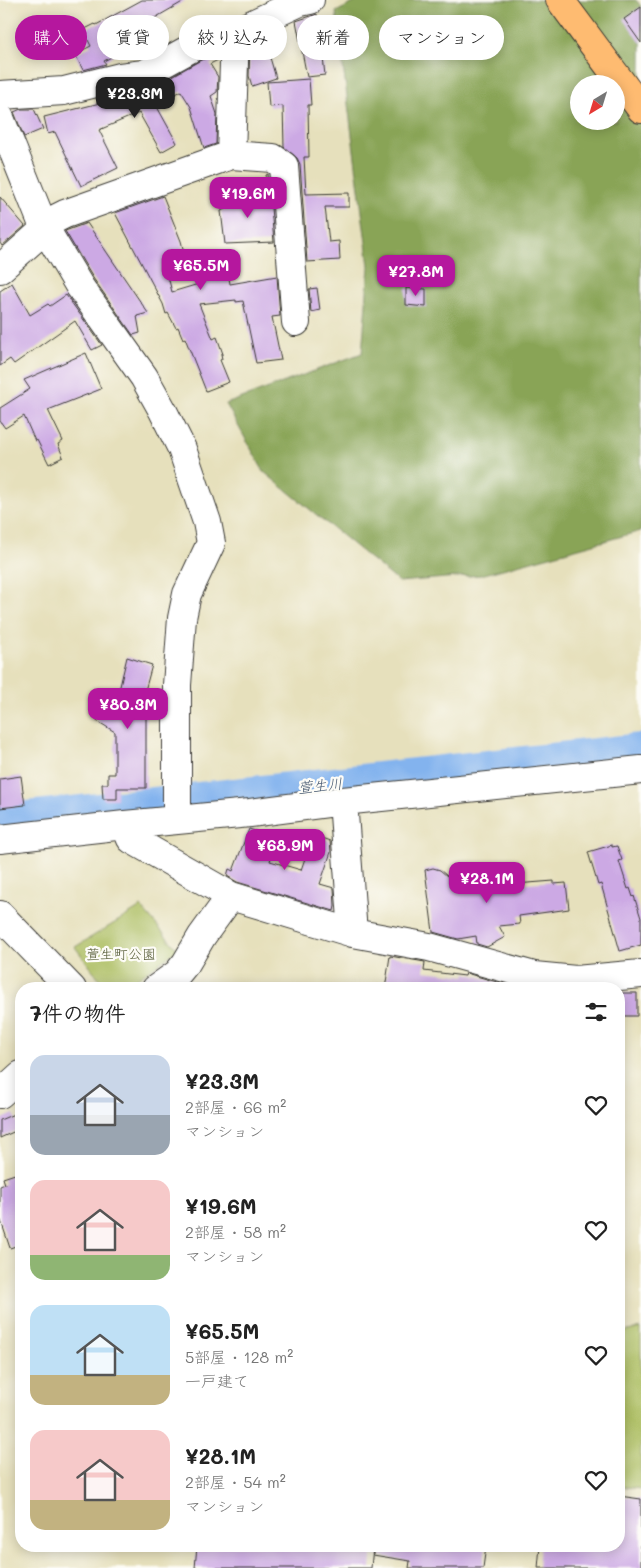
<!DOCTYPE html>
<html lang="ja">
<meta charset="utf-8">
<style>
:root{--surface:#fff;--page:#f6f6f6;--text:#222;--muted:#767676;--accent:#b5179e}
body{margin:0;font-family:Mali,"Klee One",sans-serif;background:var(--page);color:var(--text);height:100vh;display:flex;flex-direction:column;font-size:19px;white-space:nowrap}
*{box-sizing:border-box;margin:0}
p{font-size:16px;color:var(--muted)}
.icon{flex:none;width:28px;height:28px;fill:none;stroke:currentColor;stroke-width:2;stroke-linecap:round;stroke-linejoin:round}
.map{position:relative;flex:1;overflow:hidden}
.panel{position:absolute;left:15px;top:982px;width:610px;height:570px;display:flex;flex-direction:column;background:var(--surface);border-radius:20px;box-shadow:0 2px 12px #0003}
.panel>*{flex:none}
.hud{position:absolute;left:15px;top:15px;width:611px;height:45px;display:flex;gap:10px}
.needle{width:32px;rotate:218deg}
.buttons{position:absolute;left:570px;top:75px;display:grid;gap:10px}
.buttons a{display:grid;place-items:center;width:55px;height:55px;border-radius:50%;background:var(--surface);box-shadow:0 2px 12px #0003;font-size:25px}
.price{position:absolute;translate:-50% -42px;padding:0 11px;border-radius:10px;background:var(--accent);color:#fff;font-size:16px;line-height:32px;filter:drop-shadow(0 1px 2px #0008)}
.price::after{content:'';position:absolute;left:50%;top:30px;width:15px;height:11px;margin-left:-8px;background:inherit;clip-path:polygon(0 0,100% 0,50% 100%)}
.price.current{background:#222;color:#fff}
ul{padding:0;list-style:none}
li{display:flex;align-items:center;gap:15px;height:125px;padding:0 15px}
li span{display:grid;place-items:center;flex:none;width:140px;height:100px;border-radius:15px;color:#555}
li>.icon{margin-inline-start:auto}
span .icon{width:60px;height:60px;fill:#fffc;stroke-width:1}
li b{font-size:21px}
h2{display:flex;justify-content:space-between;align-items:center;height:60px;padding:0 15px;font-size:21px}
.chip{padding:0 18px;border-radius:22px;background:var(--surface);box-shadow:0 2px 12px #0003;font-size:18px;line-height:45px}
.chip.current{background:var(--accent);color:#fff}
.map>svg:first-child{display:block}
.green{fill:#acbd60;stroke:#646c3e}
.forest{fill:#89a456;stroke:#526039;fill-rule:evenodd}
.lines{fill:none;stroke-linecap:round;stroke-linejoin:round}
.river{stroke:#83b3ee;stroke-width:34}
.building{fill:#cca9e4}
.minor-casing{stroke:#3a3934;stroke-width:30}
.major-casing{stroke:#3a3934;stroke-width:30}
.minor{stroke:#fff;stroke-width:28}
.major{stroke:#febb71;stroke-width:28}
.labels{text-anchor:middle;stroke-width:4.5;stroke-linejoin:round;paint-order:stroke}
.park-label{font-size:14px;fill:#565c37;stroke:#fdfcf7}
.water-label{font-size:15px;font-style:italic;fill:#455870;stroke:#fdfcf7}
</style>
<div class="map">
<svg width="641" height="1568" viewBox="0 0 641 1568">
<rect width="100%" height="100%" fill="#fdfcf7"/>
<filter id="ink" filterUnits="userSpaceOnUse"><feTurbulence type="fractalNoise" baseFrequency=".02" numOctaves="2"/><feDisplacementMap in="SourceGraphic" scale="10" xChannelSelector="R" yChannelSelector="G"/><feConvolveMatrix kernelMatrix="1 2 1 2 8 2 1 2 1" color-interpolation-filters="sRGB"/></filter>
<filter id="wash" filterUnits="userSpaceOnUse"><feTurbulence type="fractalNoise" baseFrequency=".0096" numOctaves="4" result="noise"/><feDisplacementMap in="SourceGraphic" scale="20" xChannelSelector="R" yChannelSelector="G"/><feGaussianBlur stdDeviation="1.12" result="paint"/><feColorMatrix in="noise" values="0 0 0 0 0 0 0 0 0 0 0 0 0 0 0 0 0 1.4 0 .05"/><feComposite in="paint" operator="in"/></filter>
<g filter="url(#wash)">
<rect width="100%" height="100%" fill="#e6e0bc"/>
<!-- green -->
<path class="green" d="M 141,907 L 178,950 L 122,989 L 107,989 L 75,947 Z
M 641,1328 L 641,1489 L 619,1486 L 619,1333 Z"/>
<!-- forest -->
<path class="forest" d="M 359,0 L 636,0 L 641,6 L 641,531 L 481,575 L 399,582 L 264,472 L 226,404 L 362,353 L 369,266 L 336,12 ZM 579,84 L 616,84 L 616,121 L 579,121 Z"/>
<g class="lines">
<!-- river -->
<path class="river" d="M 0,821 L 641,750"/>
</g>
<g id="blocks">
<!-- building -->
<path class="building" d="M 142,0 L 186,0 L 153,19 L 166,44 L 140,58 L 133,45 L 104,61 L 106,64 L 83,70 L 75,54 L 91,46 L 83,30 L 95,24 L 96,25 Z
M 641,7 L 641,43 L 624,19 Z
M 317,14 L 318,24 L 324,23 L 329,57 L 323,58 L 325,75 L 307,77 L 296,21 Z
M 260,38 L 262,44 L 266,44 L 276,78 L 252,86 L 249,76 L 250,42 Z
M 219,54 L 218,60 L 210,64 L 218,77 L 217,92 L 211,96 L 217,114 L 216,144 L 204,148 L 191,107 L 181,91 L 156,105 L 177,143 L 161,152 L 139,113 L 99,130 L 118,168 L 81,186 L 55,132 L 48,134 L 44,117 L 100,103 L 98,99 L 151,88 L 201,60 Z
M 309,79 L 311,105 L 308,105 L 309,157 L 304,157 L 306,194 L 349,193 L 349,207 L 325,207 L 329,242 L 339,241 L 340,260 L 307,262 L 300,164 L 297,158 L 284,147 L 283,106 L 269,107 L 267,82 Z
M 21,109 L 34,109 L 43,129 L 24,137 L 14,112 Z
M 268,174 L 274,242 L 225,244 L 221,211 L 225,209 L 221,196 L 269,193 L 266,175 Z
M 163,196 L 181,241 L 185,256 L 164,261 L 172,292 L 202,283 L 197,258 L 225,254 L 230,284 L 277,276 L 280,316 L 272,317 L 281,360 L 256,363 L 243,301 L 236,302 L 236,300 L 199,304 L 213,339 L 217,337 L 223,354 L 221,354 L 222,359 L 220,360 L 229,382 L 206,391 L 185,338 L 183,339 L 178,327 L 176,328 L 168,313 L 166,314 L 163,304 L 115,213 Z
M 0,197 L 25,226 L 2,246 L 0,243 Z
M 87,223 L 148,313 L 137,316 L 140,333 L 133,335 L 93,278 L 65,231 Z
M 12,283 L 30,315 L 48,304 L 50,306 L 66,295 L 102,345 L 92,350 L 75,321 L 14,364 L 10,359 L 0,366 L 0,291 Z
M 317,288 L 320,310 L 311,312 L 309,289 Z
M 406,288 L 426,289 L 426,307 L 406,305 Z
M 86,353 L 101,389 L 48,410 L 63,441 L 58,444 L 63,457 L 49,464 L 37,440 L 35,441 L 24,416 L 5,428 L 0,421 L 0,408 L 30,389 L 24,380 Z
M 127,657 L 152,665 L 140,709 L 145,709 L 146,718 L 146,788 L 117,788 L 117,799 L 103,799 L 102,784 L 108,784 L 108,774 L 115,774 L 115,732 L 97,721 L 110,699 L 116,703 Z
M 21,776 L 25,805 L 0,808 L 0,779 Z
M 249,829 L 269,835 L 265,849 L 273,852 L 270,861 L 301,870 L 313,835 L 330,841 L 331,852 L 320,884 L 334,888 L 335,906 L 334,911 L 237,882 L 227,876 L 229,869 L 233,871 Z
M 612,845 L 612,847 L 617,846 L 622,860 L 619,861 L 628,889 L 630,888 L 633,897 L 634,896 L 641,918 L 641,945 L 620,951 L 601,884 L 598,885 L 588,852 Z
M 433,868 L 440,870 L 447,876 L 458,875 L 458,879 L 503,874 L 504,883 L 515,882 L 515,884 L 554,881 L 554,884 L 566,883 L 569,909 L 519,916 L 520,924 L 499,926 L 505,937 L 487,947 L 477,944 L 476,936 L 458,939 L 433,932 L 425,870 Z
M 390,956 L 425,962 L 424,971 L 465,976 L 466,973 L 521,989 L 385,989 Z
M 619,993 L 637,993 L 637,1016 L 619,1016 Z
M 14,1114 L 20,1129 L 0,1138 L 0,1120 Z
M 21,1172 L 21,1244 L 10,1248 L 0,1218 L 0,1186 L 5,1184 L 3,1178 Z
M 619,1496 L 641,1499 L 641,1568 L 538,1568 L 540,1546 L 619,1546 Z
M 197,1546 L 486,1546 L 483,1568 L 409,1568 L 410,1561 L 373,1555 L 373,1547 L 371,1568 L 195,1568 Z"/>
</g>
</g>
<g filter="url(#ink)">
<use href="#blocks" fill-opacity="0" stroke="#3a3934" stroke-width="1"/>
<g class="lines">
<defs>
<path id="minor" d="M 0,95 L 64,91 L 120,77 L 144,74 L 195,46 L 235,32
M 0,118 L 43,225 L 80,287 L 144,377 L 163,411 L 182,449 L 207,522 L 211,543 L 187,594 L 182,618 L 177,685 L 177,819
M 231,155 L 273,158 L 284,166 L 296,322
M 43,225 L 65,214 L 231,155 L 235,32 L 300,2 L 310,0
M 0,269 L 45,229
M 343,801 L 353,933
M 125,825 L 131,839 L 231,896
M 0,839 L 125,825 L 250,813 L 343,801 L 641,770
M 0,915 L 72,989
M 156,989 L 177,974 L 186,963 L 202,936 L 231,896 L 353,933 L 429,947 L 534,976 L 576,980 L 641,974
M 0,1094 L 21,1075"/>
<path id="major" d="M 560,0 L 641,109"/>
</defs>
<!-- minor casing -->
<use href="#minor" class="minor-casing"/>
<!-- major casing -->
<use href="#major" class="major-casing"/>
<!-- minor -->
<use href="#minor" class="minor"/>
<!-- major -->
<use href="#major" class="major"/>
</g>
</g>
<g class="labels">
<!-- park labels -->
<g class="park-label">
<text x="121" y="959">萱生町公園</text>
</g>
<!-- water labels -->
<g class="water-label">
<text transform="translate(320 786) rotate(-6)" y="5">萱生川</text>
</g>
</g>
</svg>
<div class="buttons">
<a><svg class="needle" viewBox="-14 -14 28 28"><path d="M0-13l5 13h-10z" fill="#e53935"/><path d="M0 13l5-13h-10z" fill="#767676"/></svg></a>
</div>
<b class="price current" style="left:135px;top:119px">¥23.3M</b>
<b class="price" style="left:248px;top:219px">¥19.6M</b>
<b class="price" style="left:201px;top:291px">¥65.5M</b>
<b class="price" style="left:416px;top:297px">¥27.8M</b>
<b class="price" style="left:128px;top:730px">¥80.3M</b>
<b class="price" style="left:285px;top:871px">¥68.9M</b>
<b class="price" style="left:487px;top:904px">¥28.1M</b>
<div class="hud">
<a class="chip current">購入</a>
<a class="chip">賃貸</a>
<a class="chip">絞り込み</a>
<a class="chip">新着</a>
<a class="chip">マンション</a>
</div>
<section class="panel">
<h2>7件の物件<svg class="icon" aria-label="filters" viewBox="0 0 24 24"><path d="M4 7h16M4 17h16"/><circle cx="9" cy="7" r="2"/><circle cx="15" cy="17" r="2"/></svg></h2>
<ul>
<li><span style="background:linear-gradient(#c9d6e8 60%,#9aa5b1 0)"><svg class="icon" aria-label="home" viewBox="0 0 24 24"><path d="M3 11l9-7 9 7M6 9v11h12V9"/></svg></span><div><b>¥23.3M</b><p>2部屋 · 66 m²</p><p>マンション</p></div><svg class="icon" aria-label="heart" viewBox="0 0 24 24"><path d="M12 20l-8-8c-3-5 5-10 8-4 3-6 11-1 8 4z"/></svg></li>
<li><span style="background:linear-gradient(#f6c9c9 75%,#8fb573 0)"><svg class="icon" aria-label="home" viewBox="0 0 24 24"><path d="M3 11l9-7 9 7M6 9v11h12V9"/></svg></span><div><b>¥19.6M</b><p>2部屋 · 58 m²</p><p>マンション</p></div><svg class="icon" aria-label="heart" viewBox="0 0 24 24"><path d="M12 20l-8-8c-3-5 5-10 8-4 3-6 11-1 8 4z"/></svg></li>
<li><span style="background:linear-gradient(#bfe0f5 70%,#c2b280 0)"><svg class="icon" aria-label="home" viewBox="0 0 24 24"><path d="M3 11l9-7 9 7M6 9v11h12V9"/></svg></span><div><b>¥65.5M</b><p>5部屋 · 128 m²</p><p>一戸建て</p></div><svg class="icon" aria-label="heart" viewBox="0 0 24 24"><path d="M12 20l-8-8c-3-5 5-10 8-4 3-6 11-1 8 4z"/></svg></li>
<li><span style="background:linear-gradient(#f6c9c9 70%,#c2b280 0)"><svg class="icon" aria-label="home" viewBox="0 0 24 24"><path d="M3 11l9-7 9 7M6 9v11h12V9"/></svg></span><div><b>¥28.1M</b><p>2部屋 · 54 m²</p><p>マンション</p></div><svg class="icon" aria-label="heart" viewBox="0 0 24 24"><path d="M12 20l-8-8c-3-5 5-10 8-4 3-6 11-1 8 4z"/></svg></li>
</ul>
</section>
</div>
